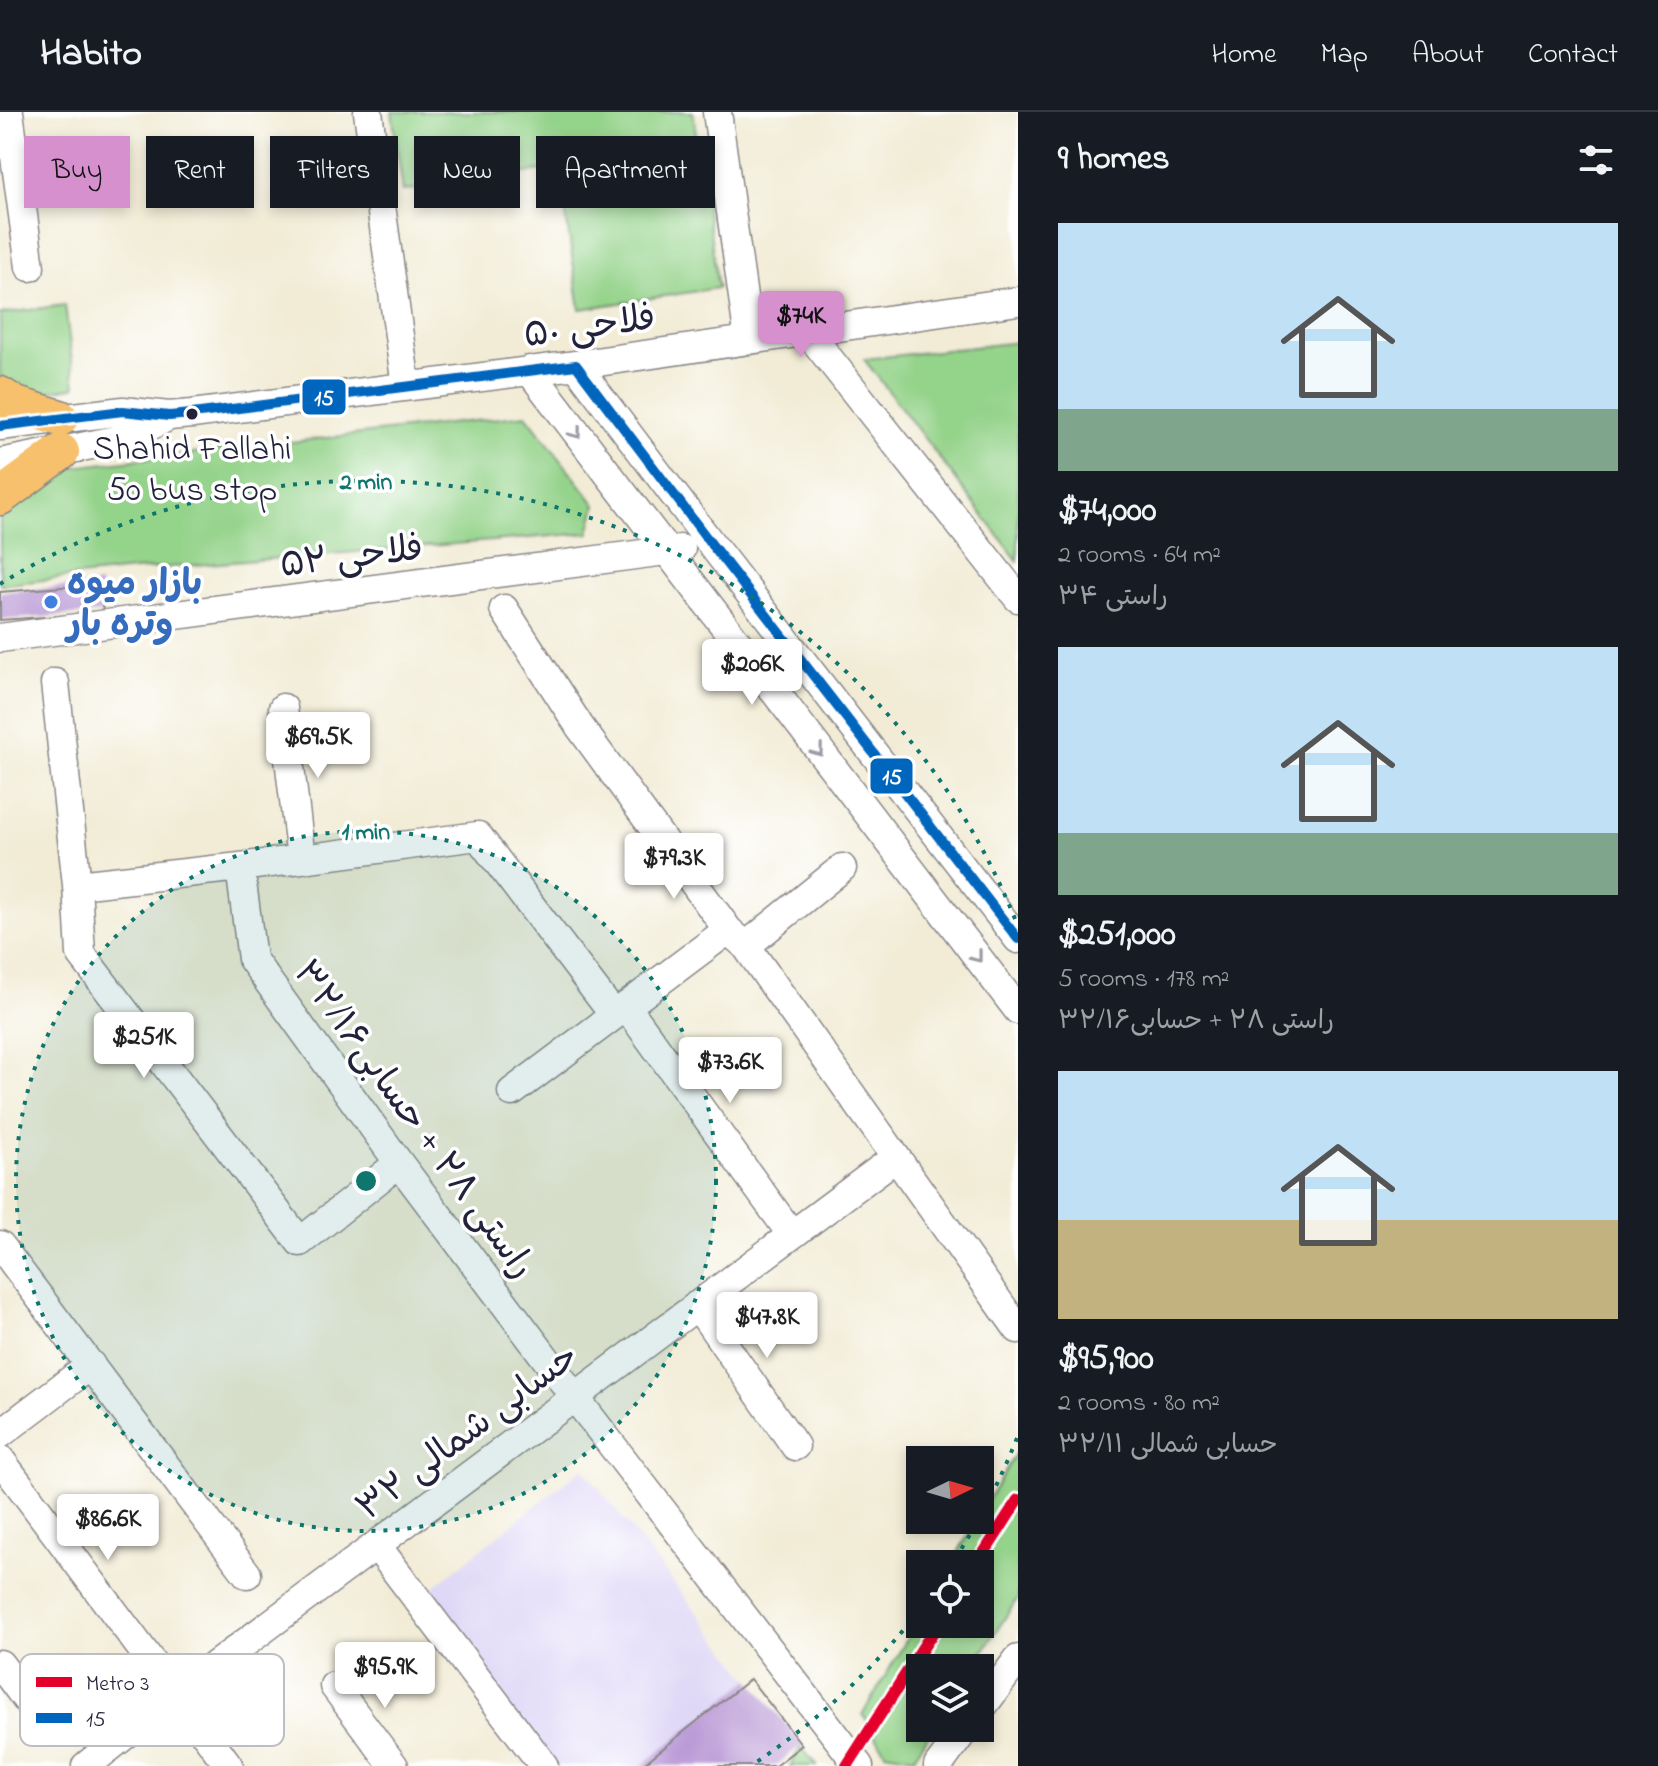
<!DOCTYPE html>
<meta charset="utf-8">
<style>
:root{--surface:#171b24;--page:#20242c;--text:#f1f3f6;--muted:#9ea1a6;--line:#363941;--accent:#d690ce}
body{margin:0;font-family:"Indie Flower","Playpen Sans Arabic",sans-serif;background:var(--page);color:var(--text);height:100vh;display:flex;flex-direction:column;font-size:30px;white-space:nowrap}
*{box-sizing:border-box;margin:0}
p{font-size:26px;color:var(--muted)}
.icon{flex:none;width:44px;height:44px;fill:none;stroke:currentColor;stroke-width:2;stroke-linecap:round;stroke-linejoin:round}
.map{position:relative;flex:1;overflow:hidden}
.drawer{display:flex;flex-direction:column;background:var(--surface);width:640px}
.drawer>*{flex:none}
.guide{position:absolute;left:24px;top:24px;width:760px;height:72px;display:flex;gap:16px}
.needle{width:52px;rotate:85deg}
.buttons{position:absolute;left:906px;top:1334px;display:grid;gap:16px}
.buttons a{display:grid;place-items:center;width:88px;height:88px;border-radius:0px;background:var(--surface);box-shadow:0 4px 12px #0003;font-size:40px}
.price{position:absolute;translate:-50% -68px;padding:0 18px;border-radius:8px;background:#fff;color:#222;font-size:26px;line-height:52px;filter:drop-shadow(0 2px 4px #0008)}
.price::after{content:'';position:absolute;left:50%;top:48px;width:24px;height:18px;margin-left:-12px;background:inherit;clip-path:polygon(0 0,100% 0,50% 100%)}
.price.selected{background:var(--accent);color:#111}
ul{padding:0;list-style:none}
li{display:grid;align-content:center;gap:16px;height:424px;padding:0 40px}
li span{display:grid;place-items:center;height:248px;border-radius:0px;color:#555}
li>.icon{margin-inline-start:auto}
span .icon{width:144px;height:144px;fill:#fffc;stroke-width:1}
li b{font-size:34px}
h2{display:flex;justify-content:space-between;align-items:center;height:96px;padding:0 40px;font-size:34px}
.tag{padding:0 28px;border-radius:0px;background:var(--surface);box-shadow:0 4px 12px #0003;font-size:28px;line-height:72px}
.tag.selected{background:var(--accent);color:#111}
header{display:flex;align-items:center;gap:48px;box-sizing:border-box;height:112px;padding:0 40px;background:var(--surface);border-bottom:2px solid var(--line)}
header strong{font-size:38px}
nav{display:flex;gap:44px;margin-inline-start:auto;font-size:28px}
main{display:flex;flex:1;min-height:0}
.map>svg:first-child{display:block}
.built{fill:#ddd5f6}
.green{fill:#94d38a;stroke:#5b7a62;stroke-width:2}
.building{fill:#b999d5}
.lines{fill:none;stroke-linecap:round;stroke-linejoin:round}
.minor-casing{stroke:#8a8788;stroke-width:31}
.major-casing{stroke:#8a8788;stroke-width:39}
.minor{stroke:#fff;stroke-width:28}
.major{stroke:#f7c06c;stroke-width:36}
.bus-1-casing{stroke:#fff;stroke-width:16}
.bus-1{stroke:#0065bd;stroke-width:10}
.metro-1-casing{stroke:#fff;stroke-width:18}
.metro-1{stroke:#e4002b;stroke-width:12}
.oneway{stroke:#9c9ca7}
.ring{fill:none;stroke:#0f766e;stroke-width:4;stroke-dasharray:4 8}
.bus-dot{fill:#22223b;stroke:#fff;stroke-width:3}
.shop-dot{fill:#3f7fe0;stroke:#fff;stroke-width:3}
.labels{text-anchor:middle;stroke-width:7;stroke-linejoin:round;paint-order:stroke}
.bus-label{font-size:34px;fill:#22223b;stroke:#fff}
.street-label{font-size:36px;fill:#22223b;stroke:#fff}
.shop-label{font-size:36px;font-weight:bold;fill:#366cbe;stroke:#fff;text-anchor:start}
.key{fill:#fff;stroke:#bdbdc4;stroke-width:2}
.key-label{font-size:22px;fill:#22223b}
.centre{fill:#0f766e;stroke:#fff;stroke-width:4}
.ring-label{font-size:24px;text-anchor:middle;font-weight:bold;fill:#0f766e;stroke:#fff;stroke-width:7;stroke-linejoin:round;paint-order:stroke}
.line-badge{stroke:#fff;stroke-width:3}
.badge-label{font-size:22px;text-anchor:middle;font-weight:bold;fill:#fff}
</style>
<header>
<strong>Habito</strong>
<nav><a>Home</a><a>Map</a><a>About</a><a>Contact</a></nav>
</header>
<main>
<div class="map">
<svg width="1018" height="1654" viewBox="0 0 1018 1654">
<rect width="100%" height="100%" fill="#fff"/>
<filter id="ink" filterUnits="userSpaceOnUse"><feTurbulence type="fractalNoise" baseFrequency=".0125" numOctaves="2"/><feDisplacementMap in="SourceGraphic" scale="16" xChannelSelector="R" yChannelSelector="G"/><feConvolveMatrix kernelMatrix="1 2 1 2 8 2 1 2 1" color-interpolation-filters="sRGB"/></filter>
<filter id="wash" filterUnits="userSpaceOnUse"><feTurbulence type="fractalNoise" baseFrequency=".006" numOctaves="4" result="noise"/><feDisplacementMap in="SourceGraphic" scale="32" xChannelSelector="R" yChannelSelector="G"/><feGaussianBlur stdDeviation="1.8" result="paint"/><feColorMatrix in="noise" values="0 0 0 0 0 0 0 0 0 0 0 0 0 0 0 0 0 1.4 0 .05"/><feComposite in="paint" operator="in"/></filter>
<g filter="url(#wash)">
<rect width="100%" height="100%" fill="#f2ecd6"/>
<!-- built -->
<path class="built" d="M 583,1356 L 802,1633 L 775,1654 L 547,1654 L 416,1489 Z"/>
<!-- green -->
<path class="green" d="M 392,0 L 693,0 L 718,176 L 580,197 L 559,56 L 403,79 Z
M 65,193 L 75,275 L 25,283 L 0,268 L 0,202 Z
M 1018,230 L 1018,449 L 864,247 Z
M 526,303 L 596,393 L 589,421 L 123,459 L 0,473 L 0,403 L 55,357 Z
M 1018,1337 L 1018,1486 L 972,1556 L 920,1556 L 920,1616 L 933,1616 L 914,1645 L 885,1640 L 863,1602 L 920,1505 L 920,1512 L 980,1512 L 980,1452 L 951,1452 L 977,1408 L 980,1408 L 980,1402 Z
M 801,1635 L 817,1654 L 790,1654 Z"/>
<g id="blocks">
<!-- building -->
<path class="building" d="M 100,472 L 103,501 L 0,508 L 0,480 Z
M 750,1567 L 802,1633 L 775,1654 L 641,1654 Z"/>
</g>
</g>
<g filter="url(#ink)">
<use href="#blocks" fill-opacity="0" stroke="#8a8788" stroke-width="2"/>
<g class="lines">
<defs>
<path id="minor" d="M 9,0 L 30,155
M 368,0 L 406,274
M 717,0 L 749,228
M 807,219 L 1018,486
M 576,253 L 712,433 L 1018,827
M 529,258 L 1018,898
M 0,314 L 123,299 L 169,304 L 192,302 L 576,253 L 1018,189
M 0,351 L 127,326 L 169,304
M 504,497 L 580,615 L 728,818 L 746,834 L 1018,1217
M 0,526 L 681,437
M 55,571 L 77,773 L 81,842 L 300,1130 L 399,1051
M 283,596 L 301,747
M 240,755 L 252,847 L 399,1051 L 574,1284 L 859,1654
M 77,773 L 240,755 L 478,724 L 614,903
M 746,834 L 842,756
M 626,894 L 792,1123
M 512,980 L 728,818
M 0,1133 L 247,1462
M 697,1193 L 795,1334
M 0,1322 L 91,1253
M 0,1347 L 229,1654
M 376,1433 L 544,1654
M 0,1552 L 40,1606
M 334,1574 L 394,1654
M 980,1598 L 1018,1547
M 86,1654 L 174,1584 L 895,1046
M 938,1654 L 966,1616"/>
<path id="major" d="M 0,283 L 16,293 L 60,306
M 0,385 L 61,340"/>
</defs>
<!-- minor casing -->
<use href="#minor" class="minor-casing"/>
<!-- major casing -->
<use href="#major" class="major-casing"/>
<!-- minor -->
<use href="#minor" class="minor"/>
<!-- major -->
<use href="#major" class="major"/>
<defs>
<path id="bus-1" d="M 0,314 L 123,299 L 169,304 L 192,302 L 576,253 L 712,433 L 1018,827"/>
</defs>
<!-- bus-1 casing -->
<use href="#bus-1" class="bus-1-casing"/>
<!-- bus-1 -->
<use href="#bus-1" class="bus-1"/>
<defs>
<path id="metro-1" d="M 977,1452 L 1018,1388
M 847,1654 L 938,1512"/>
</defs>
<!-- metro-1 casing -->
<use href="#metro-1" class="metro-1-casing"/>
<!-- metro-1 -->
<use href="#metro-1" class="metro-1"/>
</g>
<!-- one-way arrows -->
<defs><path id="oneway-chevron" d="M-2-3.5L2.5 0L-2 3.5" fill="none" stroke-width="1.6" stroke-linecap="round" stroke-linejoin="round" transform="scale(2)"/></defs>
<g class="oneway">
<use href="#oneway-chevron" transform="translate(576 321) rotate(53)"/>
<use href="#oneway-chevron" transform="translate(818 639) rotate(53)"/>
<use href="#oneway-chevron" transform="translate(977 845) rotate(52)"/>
</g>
</g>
<!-- distance rings -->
<circle cx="366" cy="1069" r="350" fill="#0f766e" fill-opacity=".12"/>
<g class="ring">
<circle cx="366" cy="1069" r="350"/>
<path d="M1017 1326A700 700 0 0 1 953 1450M918 1500A700 700 0 0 1 752 1653M0 472A700 700 0 0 1 1017 812"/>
</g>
<!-- markers -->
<circle class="bus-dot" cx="192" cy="302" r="7"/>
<circle class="shop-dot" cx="51" cy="490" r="8"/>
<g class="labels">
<!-- bus labels -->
<g class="bus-label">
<text x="192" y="347">Shahid Fallahi<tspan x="192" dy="41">50 bus stop</tspan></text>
</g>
<!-- street labels -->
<g class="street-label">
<text transform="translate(589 212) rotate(-8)" y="13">فلاحی ۵۰</text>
<text transform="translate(351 442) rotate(-7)" y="13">فلاحی ۵۲</text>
<text transform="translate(416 1006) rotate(54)" y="13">راستی ۲۸ + حسابی۳۲/۱۶</text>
<text transform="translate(466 1318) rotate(-37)" y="13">حسابی شمالی ۳۲</text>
</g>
<!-- shop labels -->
<g class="shop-label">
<text x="67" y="482">بازار میوه<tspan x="67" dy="41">وتره بار</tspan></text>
</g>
</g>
<!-- legend -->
<rect x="20" y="1542" width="264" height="92" rx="12" class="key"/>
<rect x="36" y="1565" width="36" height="10" fill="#e4002b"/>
<rect x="36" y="1601" width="36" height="10" fill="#0065bd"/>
<g class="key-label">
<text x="86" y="1578">Metro 3</text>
<text x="86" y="1614">15</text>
</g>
<circle cx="366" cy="1069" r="12" class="centre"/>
<g class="ring-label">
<text x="366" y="377">2 min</text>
<text x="366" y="727">1 min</text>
</g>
<g class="line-badge">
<rect x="301" y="266" width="46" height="38" rx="8" fill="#0065bd"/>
<rect x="869" y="645" width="45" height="38" rx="8" fill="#0065bd"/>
</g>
<g class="badge-label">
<text x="324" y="293">15</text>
<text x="892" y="672">15</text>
</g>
</svg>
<div class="buttons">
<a><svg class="needle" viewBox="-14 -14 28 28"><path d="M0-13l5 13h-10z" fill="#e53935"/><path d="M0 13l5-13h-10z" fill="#9ea1a6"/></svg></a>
<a><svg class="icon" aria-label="locate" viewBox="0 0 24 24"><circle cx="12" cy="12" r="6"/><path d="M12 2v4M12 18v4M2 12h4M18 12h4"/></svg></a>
<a><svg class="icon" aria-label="layers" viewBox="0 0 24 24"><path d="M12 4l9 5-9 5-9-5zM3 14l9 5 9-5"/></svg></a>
</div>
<b class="price selected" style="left:801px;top:247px">$74K</b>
<b class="price" style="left:752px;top:595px">$206K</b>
<b class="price" style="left:318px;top:668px">$69.5K</b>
<b class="price" style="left:674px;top:789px">$79.3K</b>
<b class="price" style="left:144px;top:968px">$251K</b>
<b class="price" style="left:730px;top:993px">$73.6K</b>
<b class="price" style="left:767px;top:1248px">$47.8K</b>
<b class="price" style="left:108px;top:1450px">$86.6K</b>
<b class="price" style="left:385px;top:1598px">$95.9K</b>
<div class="guide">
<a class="tag selected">Buy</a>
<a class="tag">Rent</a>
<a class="tag">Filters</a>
<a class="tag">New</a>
<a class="tag">Apartment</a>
</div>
</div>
<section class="drawer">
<h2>9 homes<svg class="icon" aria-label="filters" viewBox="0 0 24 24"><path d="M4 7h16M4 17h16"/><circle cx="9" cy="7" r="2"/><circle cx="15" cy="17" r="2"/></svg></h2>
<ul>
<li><span style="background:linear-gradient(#bfe0f5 75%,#7fa58c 0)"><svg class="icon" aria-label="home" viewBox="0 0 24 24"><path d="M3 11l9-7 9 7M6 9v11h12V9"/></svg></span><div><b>$74,000</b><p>2 rooms · 64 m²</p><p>راستی ۳۴</p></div></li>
<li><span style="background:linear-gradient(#bfe0f5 75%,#7fa58c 0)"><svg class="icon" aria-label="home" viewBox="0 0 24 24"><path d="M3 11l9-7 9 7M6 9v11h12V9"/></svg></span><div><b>$251,000</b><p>5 rooms · 178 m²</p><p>راستی ۲۸ + حسابی۳۲/۱۶</p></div></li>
<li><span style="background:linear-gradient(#bfe0f5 60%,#c2b280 0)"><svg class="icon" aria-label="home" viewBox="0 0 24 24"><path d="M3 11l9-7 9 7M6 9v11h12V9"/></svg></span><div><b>$95,900</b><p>2 rooms · 80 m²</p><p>حسابی شمالی ۳۲/۱۱</p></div></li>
</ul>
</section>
</main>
